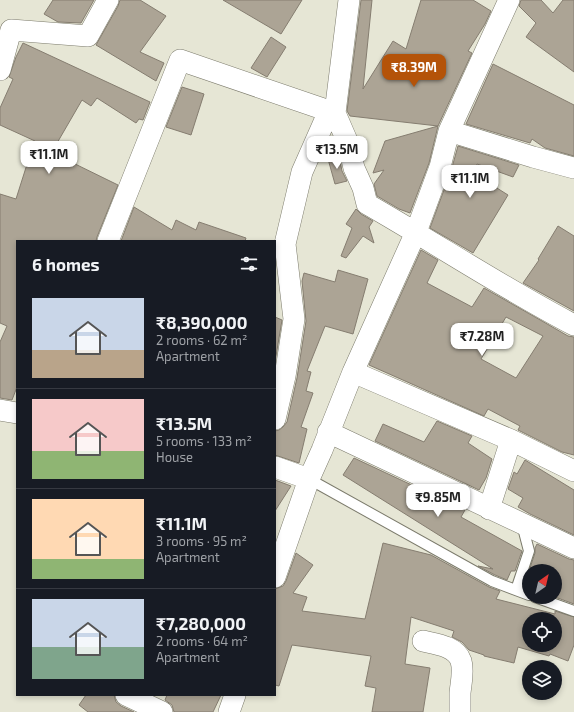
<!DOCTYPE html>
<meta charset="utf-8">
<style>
:root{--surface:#171b24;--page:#242831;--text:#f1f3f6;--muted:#9ea1a6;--line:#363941;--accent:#b45309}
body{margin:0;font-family:"Exo 2",sans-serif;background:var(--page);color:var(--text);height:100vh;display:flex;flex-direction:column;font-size:15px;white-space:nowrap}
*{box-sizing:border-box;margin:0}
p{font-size:13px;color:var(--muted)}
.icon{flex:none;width:22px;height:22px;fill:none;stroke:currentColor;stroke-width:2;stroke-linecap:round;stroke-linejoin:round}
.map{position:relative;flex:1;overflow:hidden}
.panel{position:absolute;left:16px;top:240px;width:260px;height:456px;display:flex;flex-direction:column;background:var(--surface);border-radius:0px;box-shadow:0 2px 6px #0003}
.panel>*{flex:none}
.needle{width:26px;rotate:34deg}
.buttons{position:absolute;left:522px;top:564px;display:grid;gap:8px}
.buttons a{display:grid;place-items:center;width:40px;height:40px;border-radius:50%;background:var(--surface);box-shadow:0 2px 6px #0003;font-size:20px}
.price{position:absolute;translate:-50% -34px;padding:0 9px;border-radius:8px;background:#fff;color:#222;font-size:13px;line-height:26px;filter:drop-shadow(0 1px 2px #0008)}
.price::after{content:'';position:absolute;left:50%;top:24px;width:12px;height:9px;margin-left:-6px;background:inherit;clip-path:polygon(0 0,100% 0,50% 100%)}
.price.active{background:var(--accent);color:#fff}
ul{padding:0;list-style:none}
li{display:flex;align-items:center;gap:12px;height:100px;padding:0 16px}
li+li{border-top:1px solid var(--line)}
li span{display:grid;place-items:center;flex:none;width:112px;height:80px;border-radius:0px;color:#555}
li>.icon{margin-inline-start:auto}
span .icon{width:48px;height:48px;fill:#fffc;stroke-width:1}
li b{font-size:17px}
h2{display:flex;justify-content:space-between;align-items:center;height:48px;padding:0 16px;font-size:17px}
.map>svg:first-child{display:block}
.building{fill:#aca495;stroke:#857d70;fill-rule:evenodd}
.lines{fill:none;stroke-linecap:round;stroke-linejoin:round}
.service-casing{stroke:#7c7b6c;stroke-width:12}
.minor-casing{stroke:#7c7b6c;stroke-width:22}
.service{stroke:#fff;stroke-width:10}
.minor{stroke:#fff;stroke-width:21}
</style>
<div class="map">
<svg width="574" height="712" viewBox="0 0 574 712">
<rect width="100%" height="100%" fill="#e6e6d5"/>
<!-- building -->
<path class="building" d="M 53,0 L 94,0 L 81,23 L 58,22 L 44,14 Z
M 120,0 L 140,0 L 166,16 L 140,52 L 164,63 L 156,81 L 96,45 L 118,6 Z
M 223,0 L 302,0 L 281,34 Z
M 361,0 L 372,0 L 363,89 L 393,41 L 406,49 L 421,0 L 473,0 L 491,11 L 485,24 L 468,51 L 472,53 L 438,126 L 429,163 L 410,213 L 399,209 L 377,196 L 374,184 L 384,170 L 373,173 L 385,141 L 438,126 L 350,116 L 347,111 Z
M 521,0 L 541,0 L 553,13 L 563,0 L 574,0 L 574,72 L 526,37 L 536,23 L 519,6 Z
M 271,37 L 286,47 L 267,77 L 251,68 Z
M 23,43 L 150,102 L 143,120 L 139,119 L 136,123 L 97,98 L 91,106 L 82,100 L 53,150 L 70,158 L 69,161 L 118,185 L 97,237 L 96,241 L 17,241 L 17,387 L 12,400 L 0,398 L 0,342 L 7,326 L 0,323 L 0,194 L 16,199 L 29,158 L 27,157 L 35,141 L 0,125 L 0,108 L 13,79 L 9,77 L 16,57 Z
M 493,64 L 574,105 L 574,156 L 545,148 L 532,139 L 530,143 L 466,124 Z
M 182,87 L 204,94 L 191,135 L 166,127 Z
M 458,146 L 519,165 L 513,177 L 477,164 L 473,173 L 508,195 L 473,253 L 430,228 L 451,171 Z
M 339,156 L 342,171 L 347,181 L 335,184 L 328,159 Z
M 134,207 L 172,230 L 176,220 L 196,230 L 199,222 L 246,238 L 245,241 L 121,241 Z
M 356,209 L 361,214 L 373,221 L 369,227 L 374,243 L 363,236 L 346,258 L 341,256 L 352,228 L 346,224 Z
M 558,226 L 574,236 L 574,311 L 523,283 L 539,260 L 538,259 Z
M 421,250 L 438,260 L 427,283 L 472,307 L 484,288 L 542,321 L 568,336 L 574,337 L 574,455 L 562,452 L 518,430 L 520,426 L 488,409 L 484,416 L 369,365 ZM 506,317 L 543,336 L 516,378 L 481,359 Z
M 338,270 L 368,279 L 353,334 L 325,326 L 307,371 L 311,372 L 306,391 L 313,393 L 301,427 L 307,429 L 299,463 L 275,455 L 275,431 L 279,430 L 283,427 L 287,422 L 297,378 L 306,321 L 302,281 L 304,273 L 335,282 Z
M 275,317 L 282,320 L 275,362 Z
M 437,421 L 472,436 L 468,443 L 492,459 L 486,478 L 479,490 L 375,441 L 383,424 L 424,442 Z
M 354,458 L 465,510 L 461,517 L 522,551 L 515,571 L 511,571 L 507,580 L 495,575 L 478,566 L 493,569 L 343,475 Z
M 525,460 L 574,490 L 574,535 L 530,514 L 518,507 L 523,498 L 508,489 L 514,472 L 517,474 Z
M 275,480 L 291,486 L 275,511 Z
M 383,543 L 431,555 L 489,587 L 500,591 L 496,599 L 555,614 L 555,611 L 574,617 L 574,645 L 568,661 L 550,654 L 549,656 L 518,647 L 514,663 L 484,656 L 484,655 L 469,650 L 462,642 L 452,637 L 454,631 L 411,617 L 405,664 L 430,668 L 423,712 L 372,712 L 376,688 L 365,686 L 371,656 L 292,645 L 279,686 L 275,685 L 275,589 L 283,586 L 286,581 L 296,553 L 313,565 L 293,593 L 307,597 L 302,611 L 365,619 ZM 529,619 L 555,619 L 555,645 L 529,645 Z
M 537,544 L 569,559 L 574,560 L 574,604 L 555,597 L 555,571 L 529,571 L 535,553 L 535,548 Z
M 86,695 L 114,695 L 116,702 L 121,706 L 134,712 L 88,712 L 79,705 Z
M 167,695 L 221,695 L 213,712 L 174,712 L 172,705 L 165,700 Z"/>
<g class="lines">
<defs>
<path id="service" d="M 309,479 L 492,581 L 529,595
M 516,590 L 529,551 L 522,524
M 535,597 L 574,611"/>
<path id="minor" d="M 0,70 L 11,30 L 88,36 L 108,0
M 335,113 L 348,143 L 354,168 L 363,188 L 367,204 C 437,244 503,288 574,325
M 449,131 L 533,157 L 574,168
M 108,241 L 180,60 L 329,111
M 353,372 L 511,440 L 574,471
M 0,410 L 17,413
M 275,419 L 285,376 L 294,319 L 285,244 L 302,172 L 329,111 L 335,113 L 349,0
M 328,432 L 574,548
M 275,467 L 309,479
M 489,509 L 511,440
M 275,577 L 309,479 L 322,450 L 353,372 L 416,232 L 440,167 L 449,131 L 509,0
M 423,641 C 436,644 456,646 461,661 C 464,671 461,683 460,693 C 460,699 460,706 460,712
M 126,695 L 162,712
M 229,712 L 235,695"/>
</defs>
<!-- service casing -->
<use href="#service" class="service-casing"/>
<!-- minor casing -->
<use href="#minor" class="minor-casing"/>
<!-- service -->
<use href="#service" class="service"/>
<!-- minor -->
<use href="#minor" class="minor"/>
</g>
</svg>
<div class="buttons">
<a><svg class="needle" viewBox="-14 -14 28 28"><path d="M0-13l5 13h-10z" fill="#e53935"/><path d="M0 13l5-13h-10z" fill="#9ea1a6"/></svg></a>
<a><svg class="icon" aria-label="locate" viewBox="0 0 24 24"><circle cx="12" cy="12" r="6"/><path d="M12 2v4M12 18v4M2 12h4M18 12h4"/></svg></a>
<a><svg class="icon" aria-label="layers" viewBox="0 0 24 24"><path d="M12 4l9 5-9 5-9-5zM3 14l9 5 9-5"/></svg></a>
</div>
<b class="price active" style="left:414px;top:88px">₹8.39M</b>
<b class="price" style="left:337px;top:170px">₹13.5M</b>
<b class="price" style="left:49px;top:175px">₹11.1M</b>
<b class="price" style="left:470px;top:199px">₹11.1M</b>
<b class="price" style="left:482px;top:357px">₹7.28M</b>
<b class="price" style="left:438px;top:518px">₹9.85M</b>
<section class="panel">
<h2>6 homes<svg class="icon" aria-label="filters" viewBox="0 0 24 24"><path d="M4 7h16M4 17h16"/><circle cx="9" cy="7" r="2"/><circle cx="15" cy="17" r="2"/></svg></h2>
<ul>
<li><span style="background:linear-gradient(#c9d6e8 65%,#b9a48a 0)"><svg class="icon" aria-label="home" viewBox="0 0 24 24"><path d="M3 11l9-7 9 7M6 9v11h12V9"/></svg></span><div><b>₹8,390,000</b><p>2 rooms · 62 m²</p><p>Apartment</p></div></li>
<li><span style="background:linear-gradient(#f6c9c9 65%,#8fb573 0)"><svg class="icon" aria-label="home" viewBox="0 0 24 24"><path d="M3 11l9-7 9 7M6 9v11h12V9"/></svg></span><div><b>₹13.5M</b><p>5 rooms · 133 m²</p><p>House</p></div></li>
<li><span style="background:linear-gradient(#ffd9b3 75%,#8fb573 0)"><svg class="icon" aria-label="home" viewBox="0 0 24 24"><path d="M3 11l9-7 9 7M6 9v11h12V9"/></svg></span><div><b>₹11.1M</b><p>3 rooms · 95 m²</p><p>Apartment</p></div></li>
<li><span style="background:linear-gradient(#c9d6e8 60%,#7fa58c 0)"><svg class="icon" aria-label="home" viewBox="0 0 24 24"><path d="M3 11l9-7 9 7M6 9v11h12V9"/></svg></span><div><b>₹7,280,000</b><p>2 rooms · 64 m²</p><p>Apartment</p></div></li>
</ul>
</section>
</div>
